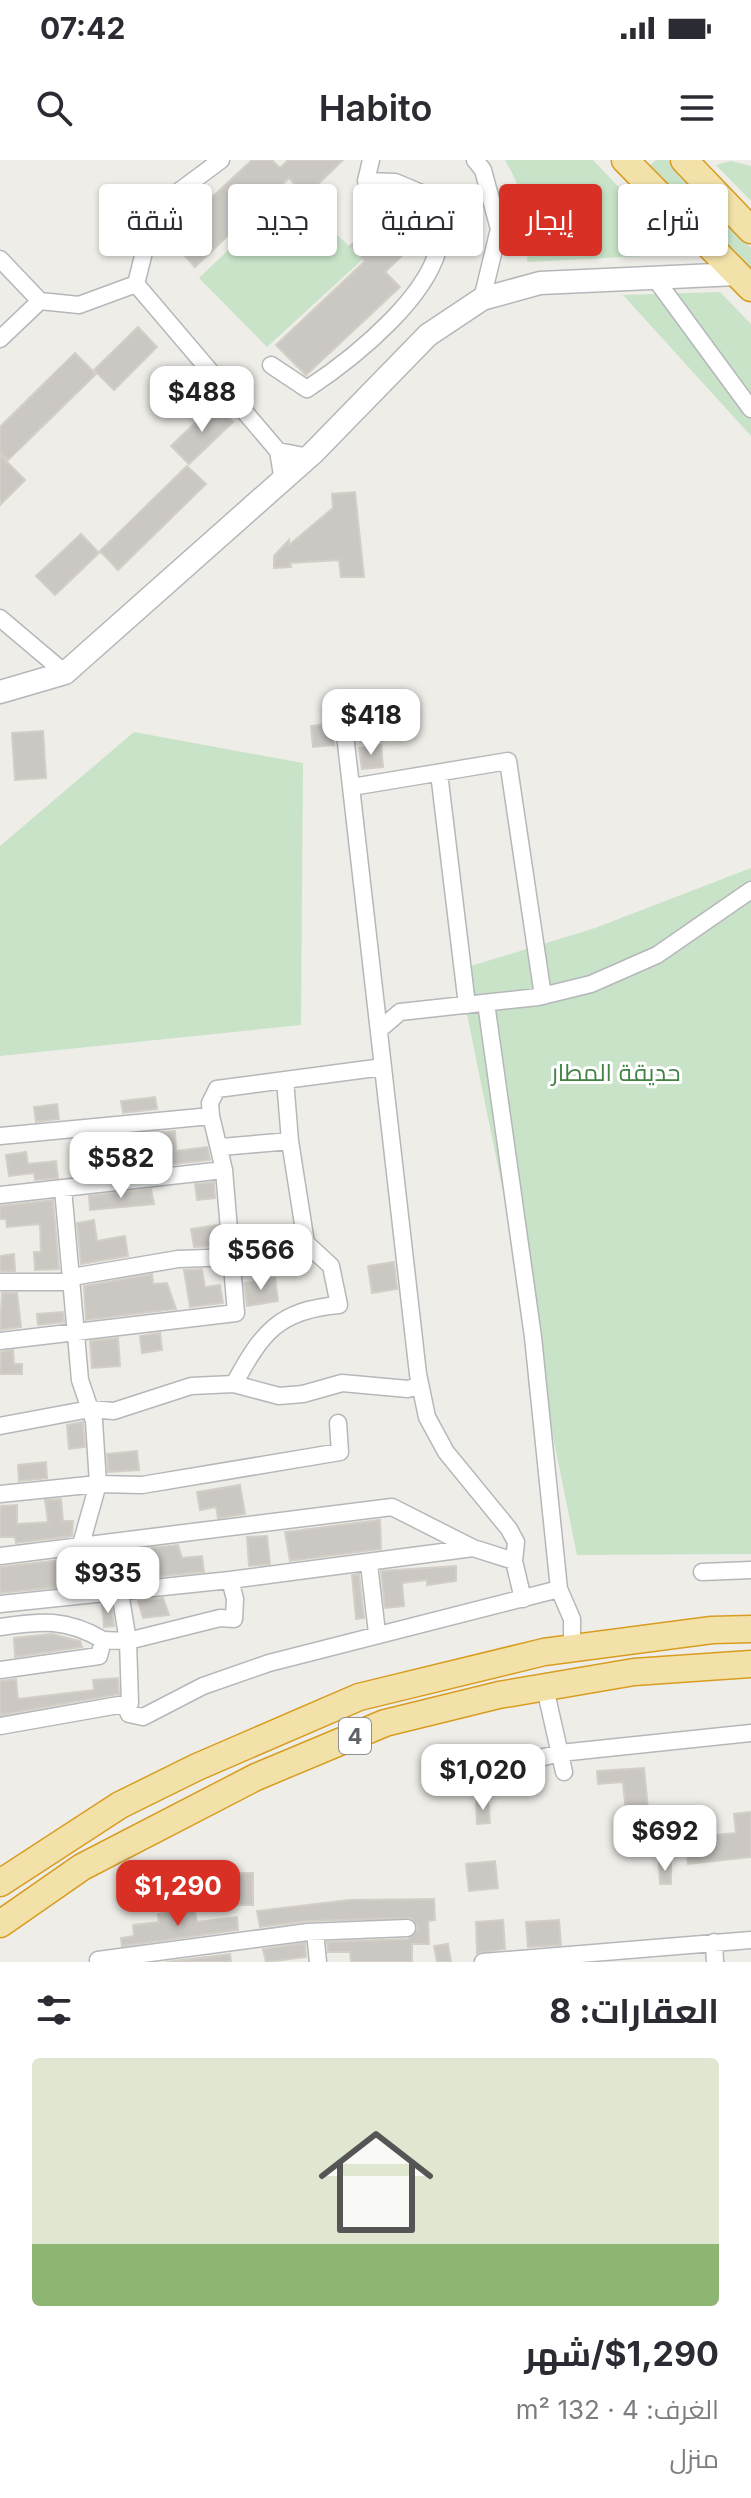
<!DOCTYPE html>
<html lang="ar">
<meta charset="utf-8">
<style>
:root{--surface:#fff;--page:#f2f2f3;--text:#2b2b33;--muted:#7c7c81;--accent:#d93025}
body{margin:0;font-family:Inter,Cairo,sans-serif;background:var(--page);color:var(--text);direction:rtl;height:100vh;display:flex;flex-direction:column;font-size:30px;white-space:nowrap}
*{box-sizing:border-box;margin:0}
p{font-size:26px;color:var(--muted)}
.icon{flex:none;width:44px;height:44px;fill:none;stroke:currentColor;stroke-width:2;stroke-linecap:round;stroke-linejoin:round}
.map{position:relative;height:1802px;overflow:hidden;direction:ltr}
.details{display:flex;flex-direction:column;background:var(--surface);flex:1}
.details>*{flex:none}
.guide{position:absolute;left:24px;top:24px;width:704px;height:72px;direction:rtl;display:flex;gap:16px}
.price{position:absolute;translate:-50% -68px;padding:0 18px;border-radius:16px;background:#fff;color:#222;font-size:26px;line-height:52px;filter:drop-shadow(0 2px 4px #0008)}
.price::after{content:'';position:absolute;left:50%;top:48px;width:24px;height:18px;margin-left:-12px;background:inherit;clip-path:polygon(0 0,100% 0,50% 100%)}
.price.current{background:var(--accent);color:#fff}
ul{padding:0;list-style:none}
li{display:grid;align-content:center;gap:16px;height:424px;padding:0 32px}
li span{display:grid;place-items:center;height:248px;border-radius:8px;color:#555}
li>.icon{margin-inline-start:auto}
span .icon{width:144px;height:144px;fill:#fffc;stroke-width:1}
li b{font-size:34px}
h2{display:flex;justify-content:space-between;align-items:center;height:96px;padding:0 32px;font-size:34px}
.chip{padding:0 28px;border-radius:8px;background:var(--surface);box-shadow:0 2px 6px #0004;font-size:28px;line-height:72px}
.chip.current{background:var(--accent);color:#fff}
.status{display:flex;justify-content:space-between;align-items:center;height:56px;padding:0 40px;background:var(--surface);direction:ltr}
.status svg{height:22px;fill:currentColor}
header{display:flex;justify-content:space-between;align-items:center;height:104px;padding:0 32px;background:var(--surface);font-size:36px;font-weight:600}
.map>svg:first-child{display:block}
.green{fill:#c8e3c8}
.building{fill:#cbc8c4;stroke:#d3cfc7;stroke-width:2}
.lines{fill:none;stroke-linecap:round;stroke-linejoin:round}
.minor-casing{stroke:#b5b7ba;stroke-width:19}
.secondary-casing{stroke:#b4b6ba;stroke-width:25}
.trunk-casing{stroke:#d99c1e;stroke-width:29}
.minor{stroke:#fff;stroke-width:16}
.secondary{stroke:#fff;stroke-width:22}
.trunk{stroke:#f2e2aa;stroke-width:26}
.labels{text-anchor:middle;stroke-width:6;stroke-linejoin:round;paint-order:stroke}
.shield{fill:#fff;stroke:#8f9194;stroke-width:2}
.shield-label{font-size:22px;font-weight:bold;fill:#5f6266}
.park-label{font-size:24px;fill:#428244;stroke:#fff}
</style>
<div class="status"><b>07:42</b><svg viewBox="0 0 49 12"><path d="M0 12V9h3v3zM5 12V6h3v6zM10 12V3h3v9zM15 12V0h3v12zM26 1h20v11H26zM47 4h2v5h-2z"/></svg></div>
<header><svg class="icon" aria-label="menu" viewBox="0 0 24 24"><path d="M4 6h16M4 12h16M4 18h16"/></svg>Habito<svg class="icon" aria-label="search" viewBox="0 0 24 24"><circle cx="10" cy="10" r="6"/><path d="M15 15l6 6"/></svg></header>
<div class="map">
<svg width="751" height="1802" viewBox="0 0 751 1802">
<rect width="100%" height="100%" fill="#efede8"/>
<!-- green -->
<path class="green" d="M 505,0 L 593,0 L 682,94 L 527,102 C 530,59 526,37 505,0 Z
M 656,0 L 668,0 L 751,88 L 751,112 L 649,6 Z
M 731,1 L 751,6 L 751,41 L 716,5 Z
M 290,31 L 363,99 L 267,187 L 199,118 Z
M 720,132 L 751,164 L 751,276 L 623,135 Z
M 134,572 L 303,603 L 301,865 L 0,896 L 0,686 Z
M 751,708 L 751,1394 L 577,1395 L 458,810 L 595,768 Z"/>
<!-- building -->
<path class="building" d="M 252,0 L 272,0 L 280,8 L 288,0 L 343,0 L 306,36 L 289,18 L 195,107 L 168,78 Z
M 399,40 L 429,70 L 385,112 L 400,127 L 306,215 L 276,185 L 365,101 L 350,86 Z
M 138,167 L 157,187 L 114,230 L 94,210 Z
M 75,193 L 96,214 L 8,300 L 0,292 L 0,267 Z
M 215,244 L 233,262 L 189,304 L 171,286 Z
M 0,295 L 25,320 L 0,345 Z
M 187,306 L 206,324 L 118,410 L 100,391 Z
M 355,332 L 364,417 L 341,417 L 339,400 L 290,403 L 291,407 L 274,408 L 274,396 L 289,380 L 289,385 L 333,348 L 332,334 Z
M 81,374 L 99,393 L 55,435 L 36,416 Z
M 332,563 L 334,585 L 313,587 L 311,566 Z
M 43,571 L 46,618 L 15,620 L 12,573 Z
M 381,585 L 383,607 L 362,609 L 359,588 Z
M 155,937 L 157,949 L 123,953 L 121,941 Z
M 57,944 L 59,959 L 36,962 L 34,947 Z
M 175,971 L 176,991 L 207,987 L 210,1000 L 78,1015 L 77,1003 L 90,1001 L 89,979 L 98,978 L 99,986 L 132,984 L 132,975 Z
M 26,992 L 28,1004 L 56,1001 L 58,1018 L 35,1020 L 34,1013 L 9,1016 L 6,995 Z
M 214,1022 L 215,1038 L 197,1040 L 195,1024 Z
M 151,1029 L 154,1044 L 90,1050 L 89,1036 Z
M 53,1040 L 59,1109 L 35,1110 L 34,1092 L 41,1092 L 40,1064 L 7,1067 L 6,1059 L 0,1059 L 0,1046 Z
M 94,1060 L 97,1081 L 125,1076 L 128,1096 L 81,1104 L 77,1063 Z
M 218,1065 L 219,1086 L 194,1087 L 191,1069 Z
M 14,1094 L 15,1111 L 0,1111 L 0,1096 Z
M 394,1102 L 397,1129 L 372,1133 L 368,1106 Z
M 202,1109 L 205,1127 L 220,1125 L 223,1143 L 190,1147 L 184,1110 Z
M 152,1114 L 153,1124 L 167,1123 L 176,1149 L 86,1160 L 84,1126 Z
M 275,1118 L 278,1141 L 247,1146 L 244,1123 Z
M 2,1133 L 17,1133 L 21,1167 L 0,1170 Z
M 63,1152 L 64,1162 L 38,1165 L 37,1154 Z
M 160,1173 L 162,1190 L 142,1193 L 140,1176 Z
M 118,1178 L 120,1206 L 92,1208 L 90,1181 Z
M 13,1190 L 14,1204 L 22,1204 L 22,1214 L 0,1214 L 1,1192 Z
M 83,1262 L 85,1287 L 69,1289 L 67,1265 Z
M 137,1291 L 139,1310 L 108,1312 L 107,1294 Z
M 46,1302 L 47,1318 L 19,1321 L 18,1305 Z
M 240,1325 L 245,1354 L 218,1358 L 216,1347 L 200,1350 L 197,1332 Z
M 61,1339 L 63,1361 L 73,1361 L 72,1376 L 16,1383 L 15,1377 L 0,1377 L 0,1346 L 17,1345 L 17,1364 L 48,1362 L 45,1340 Z
M 380,1360 L 381,1389 L 290,1401 L 285,1372 Z
M 267,1376 L 270,1404 L 249,1406 L 247,1377 Z
M 178,1385 L 182,1398 L 202,1396 L 204,1412 L 129,1419 L 126,1402 L 153,1399 L 152,1388 Z
M 103,1395 L 107,1422 L 0,1433 L 0,1407 Z
M 456,1406 L 456,1421 L 427,1425 L 427,1420 L 402,1423 L 404,1446 L 385,1448 L 381,1411 Z
M 359,1414 L 364,1458 L 356,1459 L 352,1415 Z
M 163,1438 L 169,1455 L 143,1458 L 138,1441 Z
M 102,1444 L 111,1444 L 114,1466 L 104,1467 Z
M 52,1474 L 80,1481 L 82,1487 L 15,1497 L 14,1478 Z
M 118,1518 L 119,1534 L 0,1555 L 0,1521 L 16,1519 L 18,1539 L 94,1530 L 93,1520 Z
M 644,1608 L 652,1690 L 630,1693 L 623,1622 L 598,1624 L 597,1611 Z
M 488,1640 L 490,1663 L 477,1664 L 476,1641 Z
M 751,1652 L 751,1697 L 688,1704 L 685,1678 L 736,1673 L 734,1654 Z
M 495,1701 L 498,1728 L 469,1731 L 466,1704 Z
M 659,1702 L 671,1702 L 671,1724 L 660,1724 Z
M 228,1713 L 253,1713 L 253,1745 L 229,1745 Z
M 434,1739 L 435,1760 L 428,1761 L 429,1784 L 412,1784 L 412,1802 L 351,1802 L 350,1792 L 328,1792 L 327,1782 L 408,1779 L 418,1768 L 411,1758 L 308,1761 L 260,1767 L 257,1751 L 349,1740 Z
M 194,1748 L 197,1762 L 237,1757 L 238,1770 L 122,1786 L 121,1778 L 134,1776 L 133,1765 L 159,1762 L 158,1754 Z
M 503,1760 L 505,1789 L 477,1793 L 476,1762 Z
M 559,1760 L 561,1785 L 528,1787 L 526,1762 Z
M 305,1783 L 306,1797 L 266,1802 L 263,1789 Z
M 448,1784 L 451,1802 L 437,1802 L 434,1786 Z
M 230,1794 L 231,1802 L 166,1802 Z"/>
<g class="lines">
<defs>
<path id="minor" d="M 475,0 L 483,10 L 499,69 L 482,139
M 0,99 L 40,141 L 79,145 L 136,124 L 278,291
M 654,117 L 751,249
M 136,124 L 145,88 L 174,35 L 221,0
M 0,179 L 40,141
M 271,205 L 307,229 C 351,200 444,128 440,69 C 440,59 430,45 426,35 L 395,22 L 366,21 L 371,0
M 283,321 L 278,291 L 309,297
M 0,458 L 65,513
M 342,548 L 418,1214 L 427,1257 L 446,1292 L 509,1369 L 516,1382 L 514,1401
M 439,613 L 467,845
M 352,627 L 508,601 L 543,836
M 486,843 L 533,1177 L 559,1429
M 379,870 L 400,852 L 538,837 L 591,824 L 657,795 L 751,730
M 0,976 L 211,956
M 221,987 L 290,981
M 63,1029 L 80,1220 L 94,1261 L 98,1324 L 80,1388
M 0,1035 L 224,1010
M 0,1122 L 65,1122 L 72,1117 L 178,1099 L 234,1097
M 0,1181 L 236,1153 L 224,1010 L 211,956 L 210,943 L 217,929 L 383,907
M 234,1224 C 262,1173 278,1150 339,1145 L 331,1106 L 306,1083 L 290,981 L 285,920
M 0,1266 L 90,1249 L 114,1251 L 191,1226 L 234,1224 L 279,1236 L 303,1234 L 342,1223 L 408,1229 L 420,1225
M 0,1334 L 98,1324 L 142,1325 L 340,1292 L 338,1263
M 0,1396 L 392,1347 L 473,1388
M 369,1404 L 377,1473
M 702,1412 L 751,1410
M 0,1444 L 230,1420 L 473,1388 L 514,1401 L 523,1439
M 0,1467 C 42,1461 66,1458 103,1480
M 0,1510 L 99,1496 L 103,1480 L 128,1481 L 220,1458 L 234,1459 L 235,1439 L 230,1420
M 545,1528 L 564,1612
M 125,1545 L 129,1554 L 143,1557 L 203,1526 L 269,1503 L 559,1429 L 572,1459 L 572,1489
M 0,1566 L 130,1543 L 128,1481 L 112,1384
M 520,1603 L 560,1593 L 751,1573
M 315,1772 L 318,1802
M 714,1782 L 715,1802
M 98,1800 L 308,1772 L 407,1768
M 483,1802 L 751,1780"/>
<path id="secondary" d="M 0,532 L 65,513 L 313,293 L 428,175 L 482,139 L 540,123 L 737,114"/>
<path id="trunk" d="M 625,0 L 751,128
M 684,0 L 751,70
M 0,1723 L 120,1645 L 197,1607 L 359,1537 L 544,1492 L 712,1470 L 751,1469
M 0,1764 L 82,1707 L 256,1617 L 385,1563 L 499,1535 L 634,1512 L 751,1504"/>
</defs>
<!-- minor casing -->
<use href="#minor" class="minor-casing"/>
<!-- secondary casing -->
<use href="#secondary" class="secondary-casing"/>
<!-- trunk casing -->
<use href="#trunk" class="trunk-casing"/>
<!-- minor -->
<use href="#minor" class="minor"/>
<!-- secondary -->
<use href="#secondary" class="secondary"/>
<!-- trunk -->
<use href="#trunk" class="trunk"/>
</g>
<g class="labels">
<!-- shield labels -->
<rect class="shield" x="339" y="1558" width="32" height="36" rx="6"/>
<g class="shield-label">
<text x="355" y="1584">4</text>
</g>
<!-- park labels -->
<g class="park-label">
<text x="616" y="921">حديقة المطار</text>
</g>
</g>
</svg>
<b class="price" style="left:202px;top:274px">$488</b>
<b class="price" style="left:371px;top:597px">$418</b>
<b class="price" style="left:121px;top:1040px">$582</b>
<b class="price" style="left:261px;top:1132px">$566</b>
<b class="price" style="left:108px;top:1455px">$935</b>
<b class="price" style="left:483px;top:1652px">$1,020</b>
<b class="price" style="left:665px;top:1713px">$692</b>
<b class="price current" style="left:178px;top:1768px">$1,290</b>
<div class="guide">
<a class="chip">شراء</a>
<a class="chip current">إيجار</a>
<a class="chip">تصفية</a>
<a class="chip">جديد</a>
<a class="chip">شقة</a>
</div>
</div>
<section class="details">
<h2>العقارات: 8<svg class="icon" aria-label="filters" viewBox="0 0 24 24"><path d="M4 7h16M4 17h16"/><circle cx="9" cy="7" r="2"/><circle cx="15" cy="17" r="2"/></svg></h2>
<ul>
<li><span style="background:linear-gradient(#dfe7d0 75%,#8fb573 0)"><svg class="icon" aria-label="home" viewBox="0 0 24 24"><path d="M3 11l9-7 9 7M6 9v11h12V9"/></svg></span><div><b>$1,290/شهر</b><p>الغرف: 4 · 132 m²</p><p>منزل</p></div></li>
</ul>
</section>
